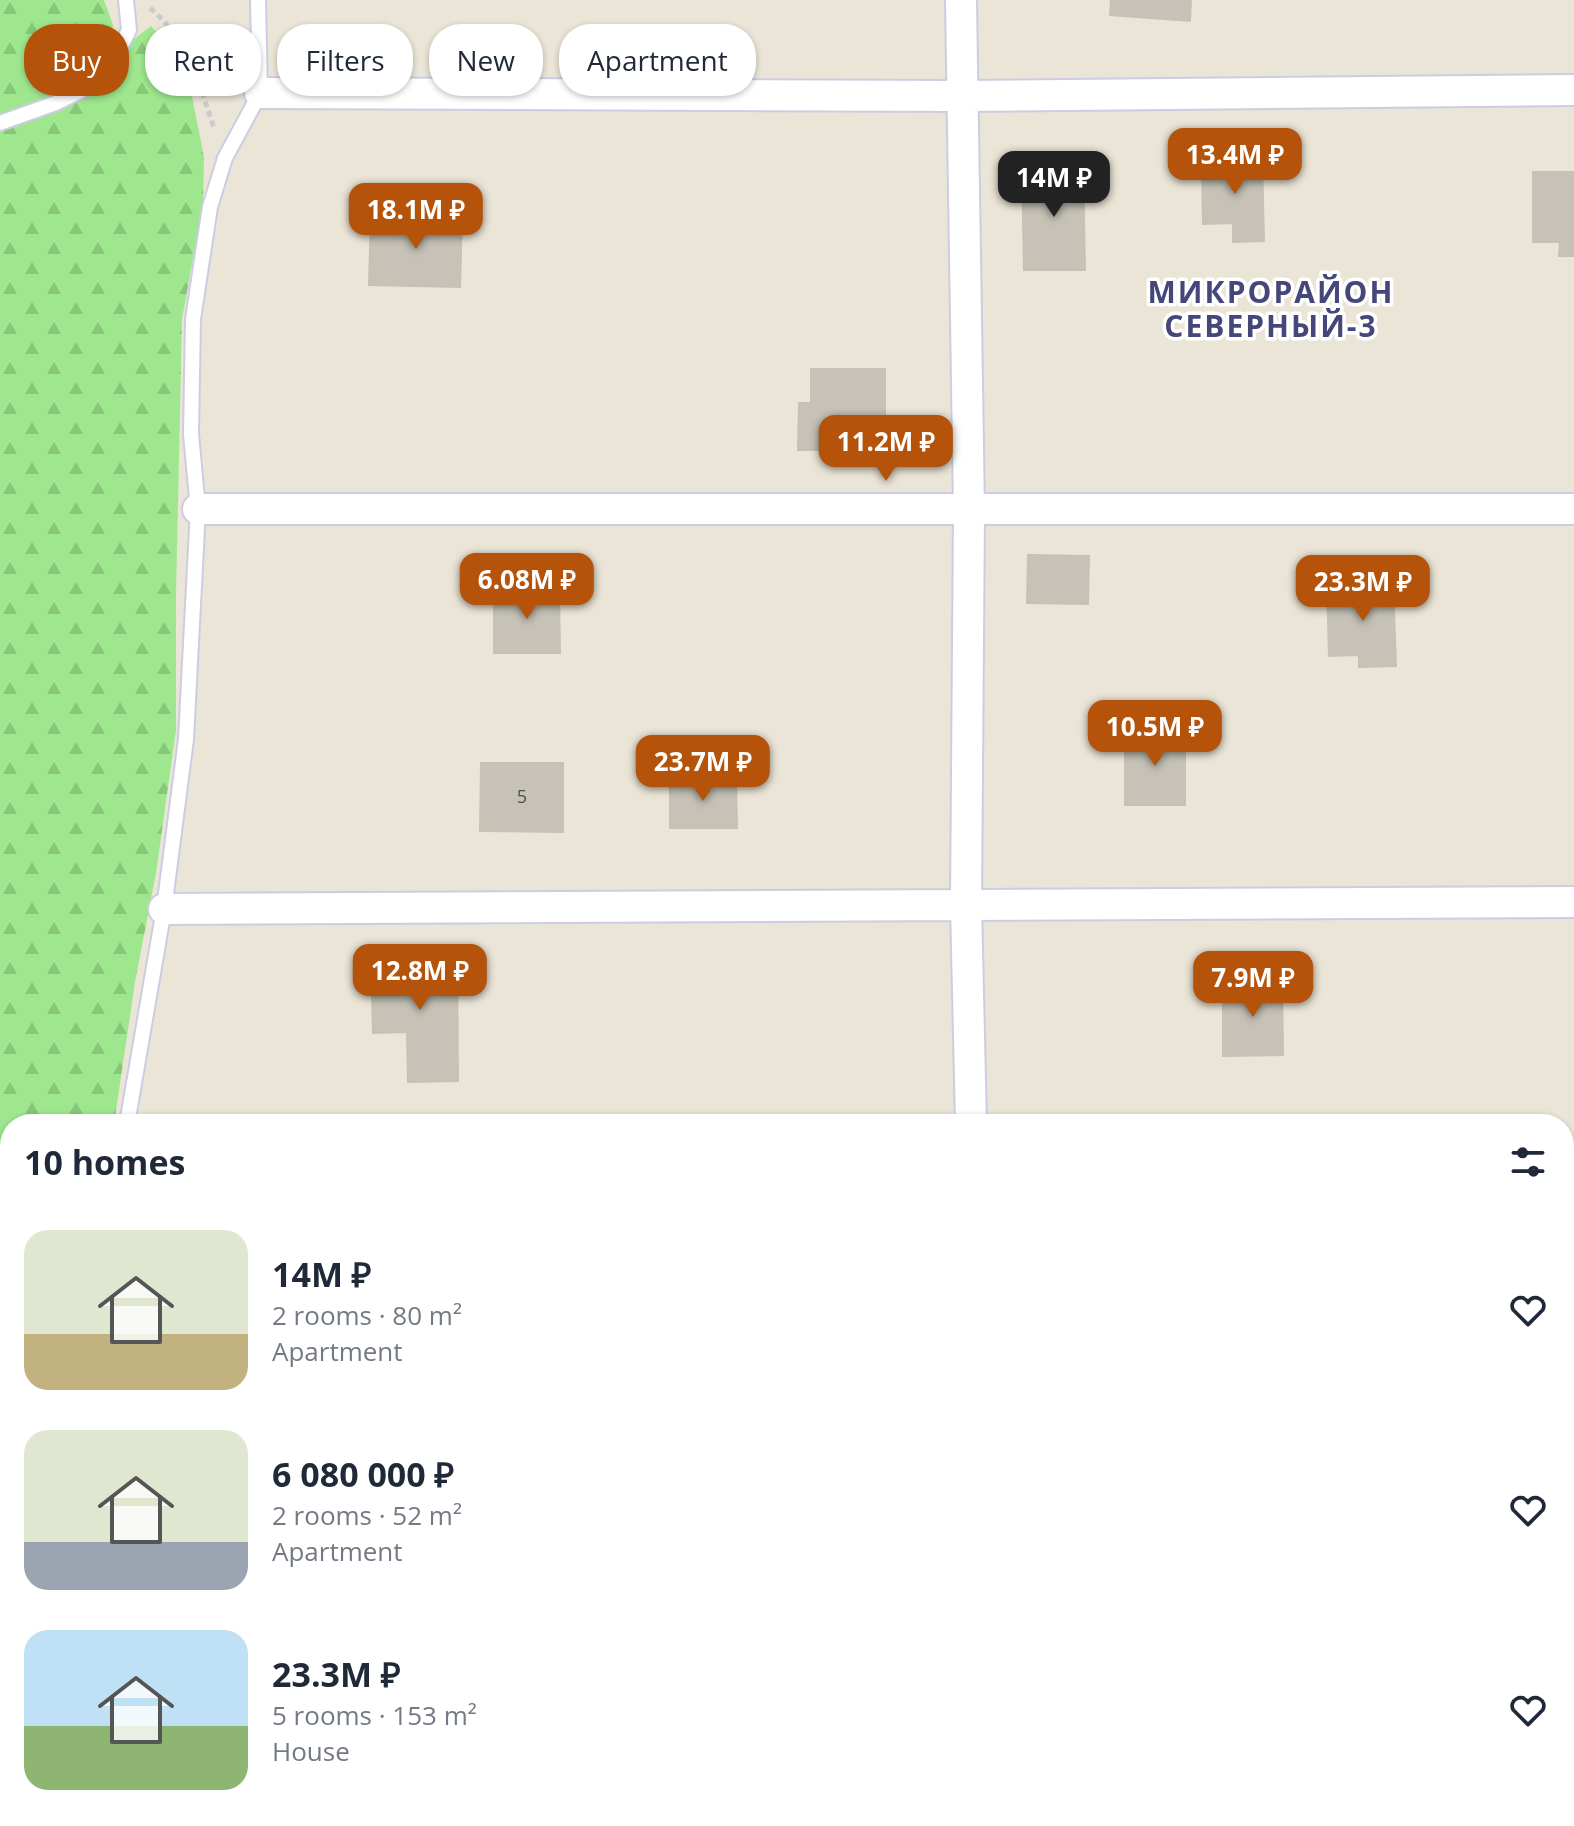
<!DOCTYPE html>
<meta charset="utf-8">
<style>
:root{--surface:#fff;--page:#f6f6f7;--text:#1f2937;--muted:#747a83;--accent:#b45309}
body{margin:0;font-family:"Open Sans",sans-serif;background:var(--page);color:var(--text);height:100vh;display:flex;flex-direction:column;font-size:30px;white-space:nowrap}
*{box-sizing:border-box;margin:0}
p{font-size:26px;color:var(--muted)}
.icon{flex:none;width:44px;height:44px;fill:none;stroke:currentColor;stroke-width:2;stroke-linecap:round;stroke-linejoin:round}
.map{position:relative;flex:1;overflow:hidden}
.panel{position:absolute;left:0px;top:1114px;width:1574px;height:712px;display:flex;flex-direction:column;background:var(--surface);border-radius:32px 32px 0 0;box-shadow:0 2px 6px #0004}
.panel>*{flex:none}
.guide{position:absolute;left:24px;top:24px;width:800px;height:72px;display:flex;gap:16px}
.price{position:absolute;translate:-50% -68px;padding:0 18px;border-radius:16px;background:var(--accent);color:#fff;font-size:26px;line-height:52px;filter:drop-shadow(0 2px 4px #0008)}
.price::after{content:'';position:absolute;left:50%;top:48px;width:24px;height:18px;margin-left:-12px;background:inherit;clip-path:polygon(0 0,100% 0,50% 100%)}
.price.selected{background:#222;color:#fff}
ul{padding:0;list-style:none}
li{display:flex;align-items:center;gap:24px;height:200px;padding:0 24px}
li span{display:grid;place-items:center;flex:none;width:224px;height:160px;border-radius:24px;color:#555}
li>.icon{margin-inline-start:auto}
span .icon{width:96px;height:96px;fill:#fffc;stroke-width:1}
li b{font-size:34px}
h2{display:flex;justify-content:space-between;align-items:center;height:96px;padding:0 24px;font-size:34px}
.pill{padding:0 28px;border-radius:32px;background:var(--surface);box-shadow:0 2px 6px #0004;font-size:28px;line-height:72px}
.pill.selected{background:var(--accent);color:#fff}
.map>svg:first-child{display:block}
.forest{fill:url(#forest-firs)}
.building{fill:#c6c2b7;stroke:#c6c2b1;stroke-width:2}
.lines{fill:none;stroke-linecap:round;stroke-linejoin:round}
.lane-casing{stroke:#cccde2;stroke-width:18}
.street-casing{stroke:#cccde2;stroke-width:34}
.path{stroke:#cbcbcb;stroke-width:5;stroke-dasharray:6 4;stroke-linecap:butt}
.lane{stroke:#fff;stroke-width:14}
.street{stroke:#fff;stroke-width:30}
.labels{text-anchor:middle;stroke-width:7;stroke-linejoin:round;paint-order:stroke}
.number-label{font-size:18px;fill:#4f4e4b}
.district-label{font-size:30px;font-weight:bold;letter-spacing:2px;fill:#45467a;stroke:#fff}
</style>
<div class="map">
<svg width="1574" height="1826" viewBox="0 0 1574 1826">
<defs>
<pattern id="forest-firs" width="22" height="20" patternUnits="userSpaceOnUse" patternTransform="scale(2)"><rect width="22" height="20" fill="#9ee78e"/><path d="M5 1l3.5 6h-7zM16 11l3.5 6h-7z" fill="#88c67a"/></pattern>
</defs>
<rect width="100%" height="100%" fill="#ebe5d7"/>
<!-- forest -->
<path class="forest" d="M 0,0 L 104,0 L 113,25 L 105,62 L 151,26 L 186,66 L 204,157 L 203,204 L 182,319 L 176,594 L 176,730 L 156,873 L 135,982 L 114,1124 L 10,1124 L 10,1740 L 0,1793 Z"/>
<!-- building -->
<path class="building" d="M 1111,0 L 1191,0 L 1190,21 L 1110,15 Z
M 1262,158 L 1264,241 L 1233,242 L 1233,223 L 1203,224 L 1202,160 Z
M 1083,168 L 1085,270 L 1024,270 L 1022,169 Z
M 1533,172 L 1574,172 L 1574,256 L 1559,256 L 1560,242 L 1533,242 Z
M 371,215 L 462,216 L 460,287 L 369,285 Z
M 811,369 L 885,369 L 885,450 L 798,450 L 799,403 L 811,403 Z
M 1028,555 L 1089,556 L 1088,604 L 1027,603 Z
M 1393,583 L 1396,666 L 1359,667 L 1359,655 L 1329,656 L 1327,585 Z
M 559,589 L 560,653 L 494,653 L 494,590 Z
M 1125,732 L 1185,732 L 1185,805 L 1125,805 Z
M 481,763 L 563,763 L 563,832 L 480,831 Z
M 736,777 L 737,828 L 670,828 L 670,778 Z
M 457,957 L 458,1081 L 408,1082 L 407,1032 L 373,1033 L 371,959 Z
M 1223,983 L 1282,983 L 1283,1055 L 1223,1056 Z"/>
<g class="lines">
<defs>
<path id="lane" d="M 0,123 L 56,103 L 86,88 L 111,65 L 129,30 L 126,0
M 127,1124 L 164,909 L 186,739 L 198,509 L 191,434 L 193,319 L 210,207 L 225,158 L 260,93 L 258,0
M 21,1826 L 22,1816"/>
<path id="street" d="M 961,0 L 969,510 L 966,905 L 971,1124
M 260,93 L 961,96 L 1574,90
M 198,509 L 1574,509
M 164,909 L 1574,902
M 1564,1289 L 1574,1289
M 1564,1677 L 1574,1677
M 971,1816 L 971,1826"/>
</defs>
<!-- lane casing -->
<use href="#lane" class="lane-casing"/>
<!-- street casing -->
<use href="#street" class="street-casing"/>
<!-- path -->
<path class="path" d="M 150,8 C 187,39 199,84 214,128"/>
<!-- lane -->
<use href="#lane" class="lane"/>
<!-- street -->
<use href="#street" class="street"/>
</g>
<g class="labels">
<!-- number labels -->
<g class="number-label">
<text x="522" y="803">5</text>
</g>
<!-- district labels -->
<g class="district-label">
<text x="1271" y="303">МИКРОРАЙОН<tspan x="1271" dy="34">СЕВЕРНЫЙ-3</tspan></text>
</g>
</g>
</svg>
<b class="price" style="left:1235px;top:196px">13.4M ₽</b>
<b class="price selected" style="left:1054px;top:219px">14M ₽</b>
<b class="price" style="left:416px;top:251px">18.1M ₽</b>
<b class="price" style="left:886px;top:483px">11.2M ₽</b>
<b class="price" style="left:527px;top:621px">6.08M ₽</b>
<b class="price" style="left:1363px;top:623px">23.3M ₽</b>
<b class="price" style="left:1155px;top:768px">10.5M ₽</b>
<b class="price" style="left:703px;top:803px">23.7M ₽</b>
<b class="price" style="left:420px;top:1012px">12.8M ₽</b>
<b class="price" style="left:1253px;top:1019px">7.9M ₽</b>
<div class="guide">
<a class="pill selected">Buy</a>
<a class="pill">Rent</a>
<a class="pill">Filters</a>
<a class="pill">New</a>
<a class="pill">Apartment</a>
</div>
<section class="panel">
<h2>10 homes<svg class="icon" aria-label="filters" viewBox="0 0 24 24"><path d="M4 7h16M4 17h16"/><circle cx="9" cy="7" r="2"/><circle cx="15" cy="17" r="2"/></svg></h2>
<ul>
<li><span style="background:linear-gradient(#dfe7d0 65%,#c2b280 0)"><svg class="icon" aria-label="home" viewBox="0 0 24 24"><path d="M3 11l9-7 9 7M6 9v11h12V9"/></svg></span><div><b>14M ₽</b><p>2 rooms · 80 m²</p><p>Apartment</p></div><svg class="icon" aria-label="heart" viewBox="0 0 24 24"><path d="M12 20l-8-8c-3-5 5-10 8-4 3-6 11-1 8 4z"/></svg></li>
<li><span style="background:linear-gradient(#dfe7d0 70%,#9aa5b1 0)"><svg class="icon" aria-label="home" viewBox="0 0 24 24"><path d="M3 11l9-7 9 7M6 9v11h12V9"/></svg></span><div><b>6 080 000 ₽</b><p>2 rooms · 52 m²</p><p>Apartment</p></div><svg class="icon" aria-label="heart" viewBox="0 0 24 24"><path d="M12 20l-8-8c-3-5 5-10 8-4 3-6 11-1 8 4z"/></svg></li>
<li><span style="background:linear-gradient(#bfe0f5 60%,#8fb573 0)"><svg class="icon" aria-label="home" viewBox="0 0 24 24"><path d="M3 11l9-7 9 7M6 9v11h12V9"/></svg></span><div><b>23.3M ₽</b><p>5 rooms · 153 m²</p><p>House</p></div><svg class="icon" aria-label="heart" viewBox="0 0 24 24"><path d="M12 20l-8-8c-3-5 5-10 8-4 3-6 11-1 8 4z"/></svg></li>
</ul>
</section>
</div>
